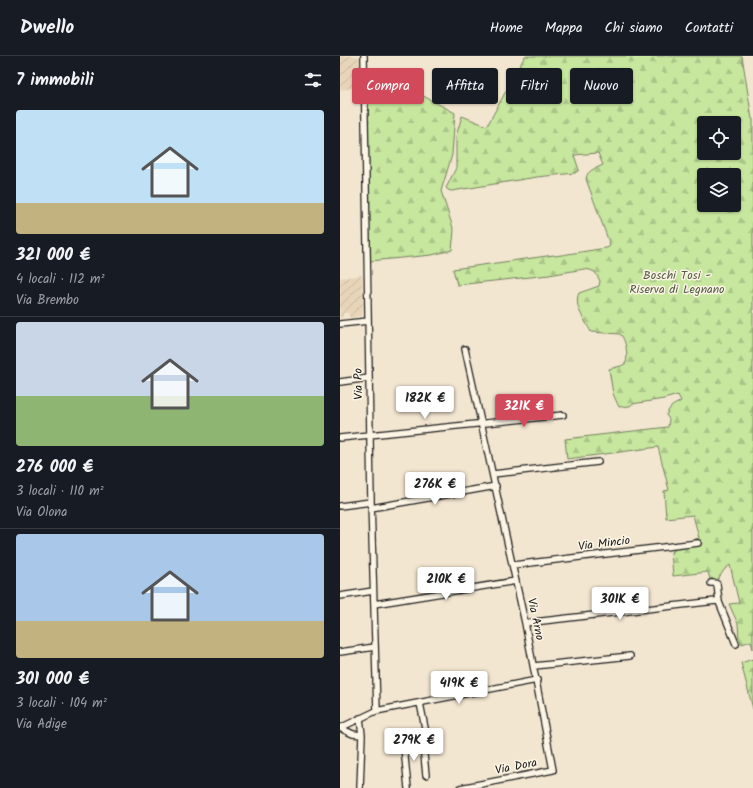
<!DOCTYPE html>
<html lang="it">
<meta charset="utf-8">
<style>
:root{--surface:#171b24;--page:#20242c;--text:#f1f3f6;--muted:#9ea1a6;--line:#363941;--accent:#d1495b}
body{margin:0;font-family:Kalam,sans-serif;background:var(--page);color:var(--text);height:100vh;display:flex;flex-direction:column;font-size:15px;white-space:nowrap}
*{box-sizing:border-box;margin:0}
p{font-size:13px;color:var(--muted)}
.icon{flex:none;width:22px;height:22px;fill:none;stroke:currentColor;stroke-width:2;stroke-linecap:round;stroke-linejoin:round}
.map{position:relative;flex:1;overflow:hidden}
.drawer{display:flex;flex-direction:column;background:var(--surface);width:340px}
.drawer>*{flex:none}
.guide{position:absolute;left:12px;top:12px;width:341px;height:36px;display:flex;gap:8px}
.fabs{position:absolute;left:357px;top:60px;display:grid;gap:8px}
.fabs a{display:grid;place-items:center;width:44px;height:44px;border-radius:4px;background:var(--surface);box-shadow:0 1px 3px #0004;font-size:20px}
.price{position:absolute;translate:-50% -34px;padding:0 9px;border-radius:4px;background:#fff;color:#222;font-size:13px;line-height:26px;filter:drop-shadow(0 1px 2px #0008)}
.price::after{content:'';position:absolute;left:50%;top:24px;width:12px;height:9px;margin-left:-6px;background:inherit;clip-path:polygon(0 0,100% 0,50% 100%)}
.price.on{background:var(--accent);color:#fff}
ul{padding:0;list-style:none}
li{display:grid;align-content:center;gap:8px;height:212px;padding:0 16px}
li+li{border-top:1px solid var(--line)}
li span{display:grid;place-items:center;height:124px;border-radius:4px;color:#555}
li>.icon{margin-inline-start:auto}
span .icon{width:72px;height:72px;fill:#fffc;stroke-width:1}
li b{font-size:17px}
h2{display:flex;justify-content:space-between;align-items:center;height:48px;padding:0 16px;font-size:17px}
.chip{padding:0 14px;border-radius:4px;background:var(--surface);box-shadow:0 1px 3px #0004;font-size:14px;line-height:36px}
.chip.on{background:var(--accent);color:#fff}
header{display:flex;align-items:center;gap:24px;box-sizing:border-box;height:56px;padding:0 20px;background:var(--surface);border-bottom:1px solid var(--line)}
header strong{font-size:19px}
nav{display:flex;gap:22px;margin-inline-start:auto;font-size:14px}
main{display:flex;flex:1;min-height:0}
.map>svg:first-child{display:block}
.industrial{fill:url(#industrial-furrows)}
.forest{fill:url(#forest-firs);stroke:#72815d;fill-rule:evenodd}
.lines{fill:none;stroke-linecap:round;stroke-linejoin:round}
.street-casing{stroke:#1c1c1c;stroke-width:8}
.street{stroke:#fcf5e5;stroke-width:5.5}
.labels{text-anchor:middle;stroke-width:3;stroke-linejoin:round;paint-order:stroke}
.park-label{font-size:12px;fill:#4f5943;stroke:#fcf5e5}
.street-label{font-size:12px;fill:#1c1c1c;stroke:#fcf5e5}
</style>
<header>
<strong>Dwello</strong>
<nav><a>Home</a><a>Mappa</a><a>Chi siamo</a><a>Contatti</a></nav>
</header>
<main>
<section class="drawer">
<h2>7 immobili<svg class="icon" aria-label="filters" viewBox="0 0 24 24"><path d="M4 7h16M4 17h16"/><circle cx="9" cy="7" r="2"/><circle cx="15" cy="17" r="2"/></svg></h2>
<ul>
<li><span style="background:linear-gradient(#bfe0f5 75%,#c2b280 0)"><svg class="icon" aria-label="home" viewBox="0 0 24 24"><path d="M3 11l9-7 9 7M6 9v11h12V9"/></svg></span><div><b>321 000 €</b><p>4 locali · 112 m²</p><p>Via Brembo</p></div></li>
<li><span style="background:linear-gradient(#c9d6e8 60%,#8fb573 0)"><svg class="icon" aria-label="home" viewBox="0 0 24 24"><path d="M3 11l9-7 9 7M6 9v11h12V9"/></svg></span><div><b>276 000 €</b><p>3 locali · 110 m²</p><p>Via Olona</p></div></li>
<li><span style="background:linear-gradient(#a9c7e8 70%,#c2b280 0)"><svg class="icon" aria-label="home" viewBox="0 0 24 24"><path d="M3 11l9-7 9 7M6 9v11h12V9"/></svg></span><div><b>301 000 €</b><p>3 locali · 104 m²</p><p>Via Adige</p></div></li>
</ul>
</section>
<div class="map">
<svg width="413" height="732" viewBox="0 0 413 732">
<defs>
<pattern id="industrial-furrows" width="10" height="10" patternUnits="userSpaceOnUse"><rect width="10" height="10" fill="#e8d5b9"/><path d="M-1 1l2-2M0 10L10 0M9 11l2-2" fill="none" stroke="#c6b69e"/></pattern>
<pattern id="forest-firs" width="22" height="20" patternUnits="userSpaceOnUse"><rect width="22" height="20" fill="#c7e69e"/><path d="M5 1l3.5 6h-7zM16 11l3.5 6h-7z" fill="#aac588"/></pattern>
</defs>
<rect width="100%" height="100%" fill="#f3e6d1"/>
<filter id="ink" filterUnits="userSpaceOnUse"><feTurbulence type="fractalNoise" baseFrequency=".025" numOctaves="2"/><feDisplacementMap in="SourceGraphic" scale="8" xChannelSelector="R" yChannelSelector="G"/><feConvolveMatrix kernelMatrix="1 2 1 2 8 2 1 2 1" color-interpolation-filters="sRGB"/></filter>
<g filter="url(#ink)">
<!-- industrial -->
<path class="industrial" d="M 0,0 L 17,0 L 20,3 L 20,11 L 17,14 L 17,21 L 14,21 L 14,32 L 0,34 Z
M 22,219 L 23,256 L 21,260 L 10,262 L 8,257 L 3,257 L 3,261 L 0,262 L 0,222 Z"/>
<!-- forest -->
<path class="forest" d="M 185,0 L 402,0 L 412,63 L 413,63 L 413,593 L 411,585 L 402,588 L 399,583 L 398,568 L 389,548 L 399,547 L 390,509 L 384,514 L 378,523 L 373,524 L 372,522 L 370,523 L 368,516 L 333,520 L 331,496 L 334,495 L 334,493 L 356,490 L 355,483 L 359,482 L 353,459 L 326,462 L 324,435 L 329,434 L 318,391 L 227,403 L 225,383 L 328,371 L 329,363 L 326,359 C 332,348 331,351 341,345 L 338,339 L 324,343 L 292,348 L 290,350 L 279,351 L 273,338 L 269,313 L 281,310 L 286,307 C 288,299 286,283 280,278 L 251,276 C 245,264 233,250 239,237 L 259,230 L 260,225 L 255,216 L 250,214 L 244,213 L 209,219 L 117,229 L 113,213 L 214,199 L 215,200 L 266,192 L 269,191 L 270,189 L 246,123 C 247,114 255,113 263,109 L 258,97 L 234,99 L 239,114 L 235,117 L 197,121 L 112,135 L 108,134 L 106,132 L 116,112 L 116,80 L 122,60 L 147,70 ZM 364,67 L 394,67 L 394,97 L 364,97 ZM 364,119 L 394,119 L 394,149 L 364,149 Z
M 27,14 L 74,35 L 115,57 L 112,99 L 101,135 L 114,175 L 112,194 L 92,199 L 30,205 Z
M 413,603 L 413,653 L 401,607 Z"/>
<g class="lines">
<defs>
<path id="street" d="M 24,0 L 31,446 L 37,655
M 0,268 L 28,265
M 0,326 L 29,322
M 0,382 L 223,359
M 153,418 L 258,406
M 0,450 L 31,446
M 31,452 L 156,430
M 173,509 L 358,487
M 371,527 L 375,527 L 377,528 L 379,546 L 396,588
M 0,540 L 33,535
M 34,548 L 176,525
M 185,567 L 376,545 L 379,546
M 0,596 L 35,591
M 194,610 L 290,600
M 80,647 L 86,677 L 84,699 L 86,719
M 0,672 L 36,655 L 197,624
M 0,672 L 13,678 L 22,679
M 63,682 L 68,732
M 20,732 L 22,679 L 20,662
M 120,732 L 213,714 L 185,567 L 125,293"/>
</defs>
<!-- street casing -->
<use href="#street" class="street-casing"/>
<!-- street -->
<use href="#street" class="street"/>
</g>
</g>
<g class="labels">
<!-- park labels -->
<g class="park-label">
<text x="337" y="223">Boschi Tosi -<tspan x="337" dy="14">Riserva di Legnano</tspan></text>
</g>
<!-- street labels -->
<g class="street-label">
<text transform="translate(18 328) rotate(-91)" y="4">Via Po</text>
<text transform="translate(264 487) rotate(-7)" y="4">Via Mincio</text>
<text transform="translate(196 563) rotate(78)" y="4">Via Arno</text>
<text transform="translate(176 710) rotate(-11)" y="4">Via Dora</text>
</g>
</g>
</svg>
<div class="fabs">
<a><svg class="icon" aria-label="locate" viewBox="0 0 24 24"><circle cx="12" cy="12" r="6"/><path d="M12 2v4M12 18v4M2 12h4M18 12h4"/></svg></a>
<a><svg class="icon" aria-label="layers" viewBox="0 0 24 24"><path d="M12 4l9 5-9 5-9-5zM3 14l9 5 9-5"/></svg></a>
</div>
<b class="price" style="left:85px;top:364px">182K €</b>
<b class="price on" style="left:184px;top:372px">321K €</b>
<b class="price" style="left:95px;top:450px">276K €</b>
<b class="price" style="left:106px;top:545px">210K €</b>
<b class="price" style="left:280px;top:565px">301K €</b>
<b class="price" style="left:119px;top:649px">419K €</b>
<b class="price" style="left:74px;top:706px">279K €</b>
<div class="guide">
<a class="chip on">Compra</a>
<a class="chip">Affitta</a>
<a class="chip">Filtri</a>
<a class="chip">Nuovo</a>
</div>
</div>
</main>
